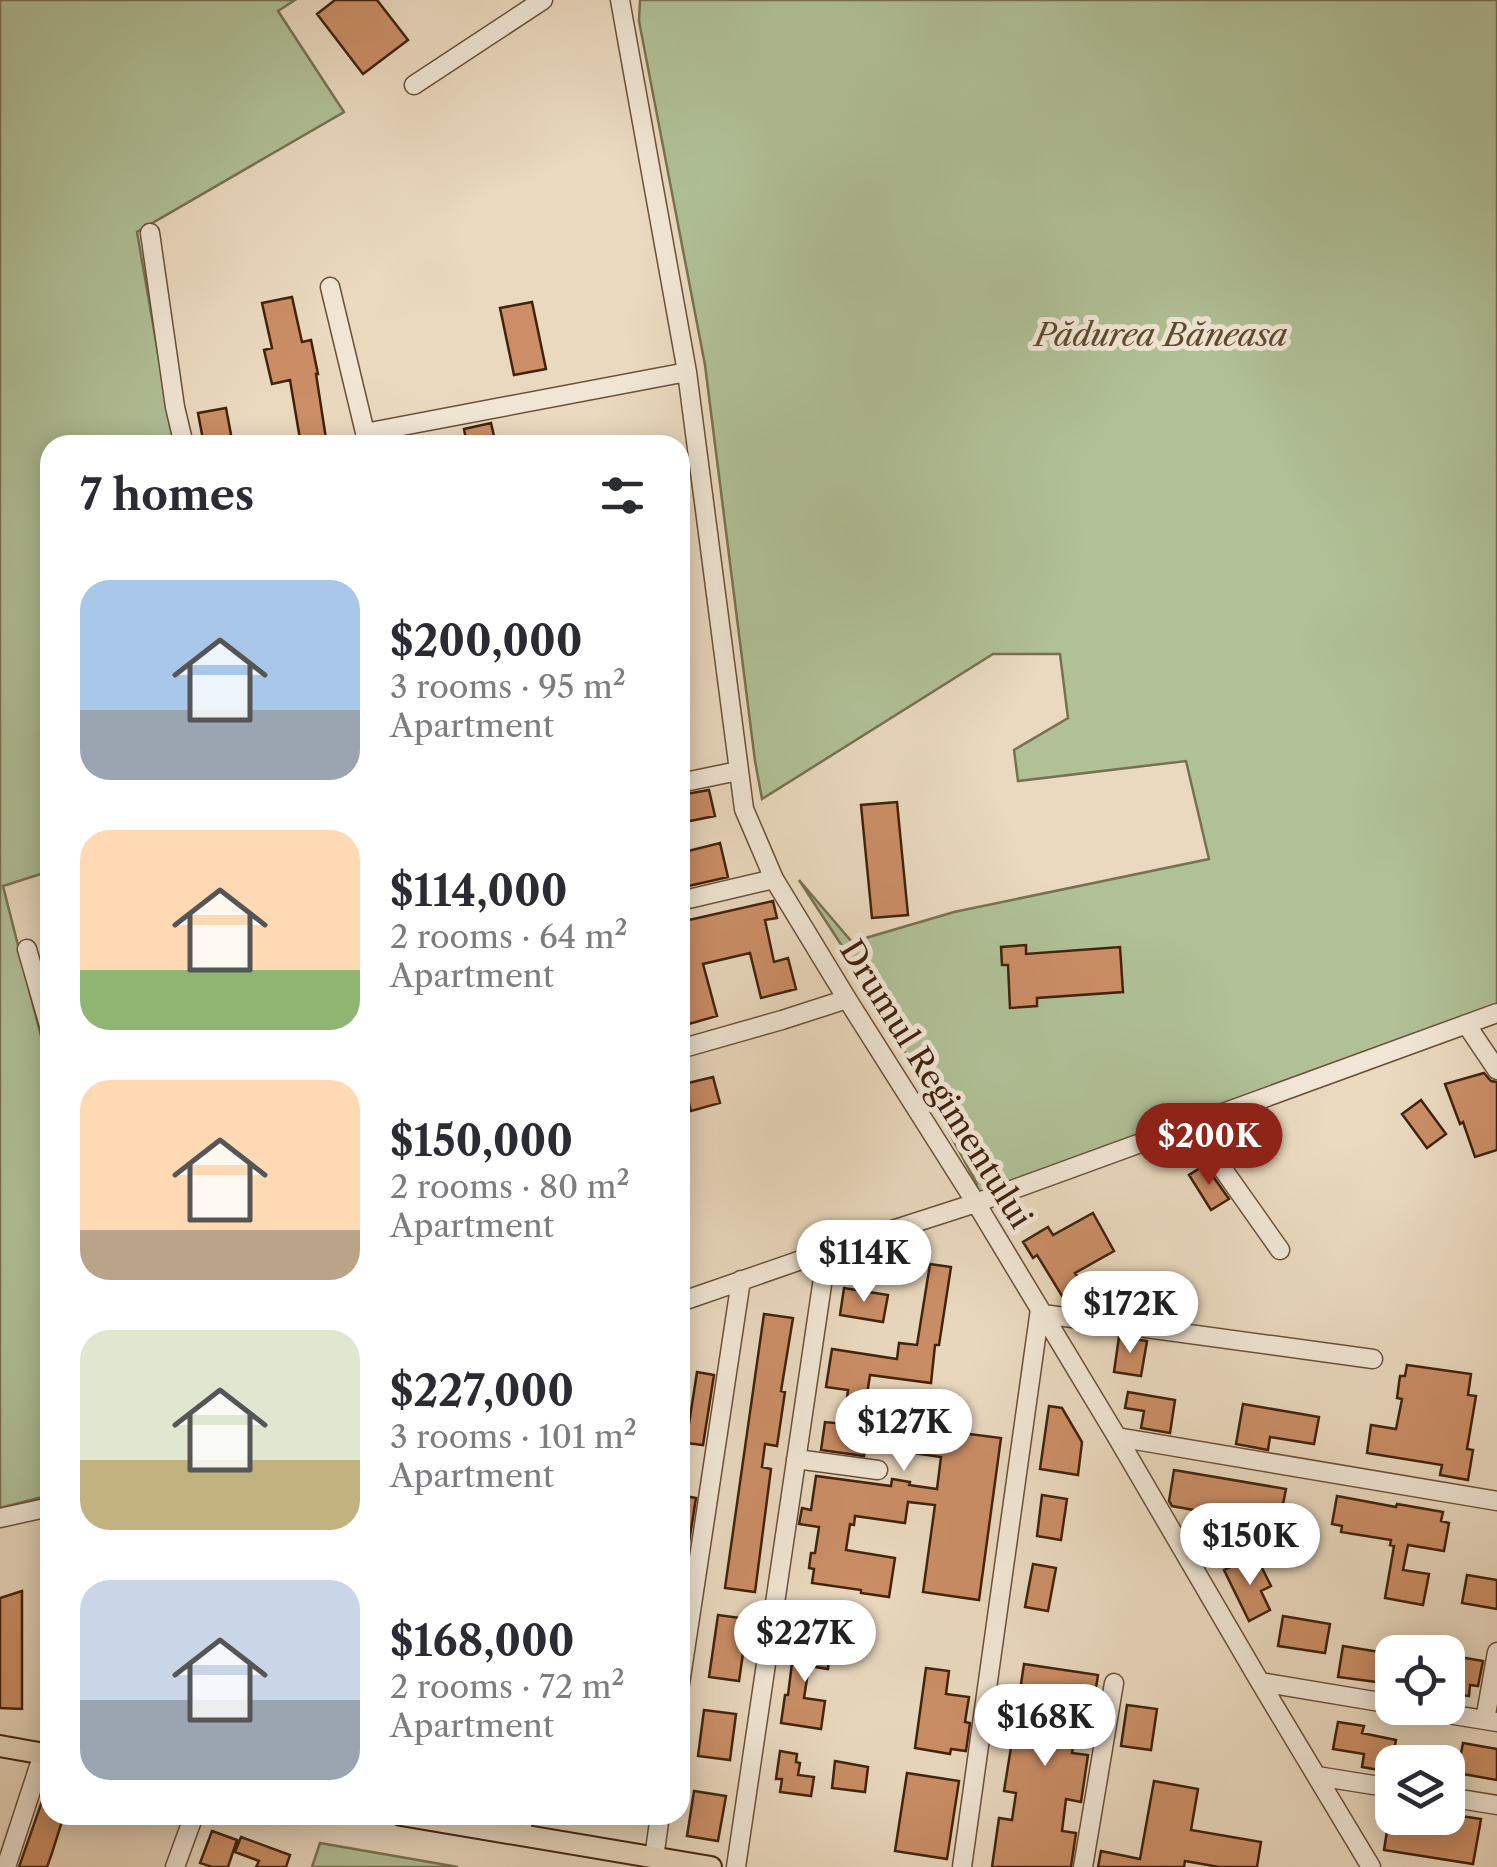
<!DOCTYPE html>
<meta charset="utf-8">
<style>
:root{--surface:#fff;--page:#f7f7f7;--text:#2b2b33;--muted:#7c7c81;--accent:#8f2418}
body{margin:0;font-family:"Libre Caslon Text",serif;background:var(--page);color:var(--text);height:100vh;display:flex;flex-direction:column;font-size:38px;white-space:nowrap}
*{box-sizing:border-box;margin:0}
p{font-size:32px;color:var(--muted)}
.icon{flex:none;width:55px;height:55px;fill:none;stroke:currentColor;stroke-width:2;stroke-linecap:round;stroke-linejoin:round}
.map{position:relative;flex:1;overflow:hidden}
.side{position:absolute;left:40px;top:435px;width:650px;height:1390px;display:flex;flex-direction:column;background:var(--surface);border-radius:30px;box-shadow:0 5px 25px #0003}
.side>*{flex:none}
.fabs{position:absolute;left:1375px;top:1635px;display:grid;gap:20px}
.fabs a{display:grid;place-items:center;width:90px;height:90px;border-radius:20px;background:var(--surface);box-shadow:0 5px 25px #0003;font-size:50px}
.price{position:absolute;translate:-50% -85px;padding:0 22px;border-radius:35px;background:#fff;color:#222;font-size:32px;line-height:65px;filter:drop-shadow(0 2px 5px #0008)}
.price::after{content:'';position:absolute;left:50%;top:60px;width:30px;height:22px;margin-left:-15px;background:inherit;clip-path:polygon(0 0,100% 0,50% 100%)}
.price.current{background:var(--accent);color:#fff}
ul{padding:0;list-style:none}
li{display:flex;align-items:center;gap:30px;height:250px;padding:0 40px}
li span{display:grid;place-items:center;flex:none;width:280px;height:200px;border-radius:30px;color:#555}
li>.icon{margin-inline-start:auto}
span .icon{width:120px;height:120px;fill:#fffc;stroke-width:1}
li b{font-size:42px}
h2{display:flex;justify-content:space-between;align-items:center;height:120px;padding:0 40px;font-size:42px}
.map>svg:first-child{display:block}
.green{fill:#b0c097;stroke:#787151;stroke-width:2.5}
.building{fill:#cb8e66;stroke:#41220b;stroke-width:2.5}
.lines{fill:none;stroke-linecap:round;stroke-linejoin:round}
.minor-casing{stroke:#6b5038;stroke-width:21}
.major-casing{stroke:#41220b;stroke-width:24}
.minor{stroke:#f1e6d5;stroke-width:18}
.major{stroke:#ead9bf;stroke-width:20}
.labels{text-anchor:middle;stroke-width:10;stroke-linejoin:round;paint-order:stroke}
.park-label{font-size:32px;font-style:italic;fill:#5d4a2e;stroke:#f1e6d5}
.street-label{font-size:32px;fill:#41220b;stroke:#f1e6d5}
</style>
<div class="map">
<svg width="1497" height="1867" viewBox="0 0 1497 1867">
<rect width="100%" height="100%" fill="#ead9bf"/>
<filter id="stains"><feTurbulence type="fractalNoise" baseFrequency=".002" numOctaves="4"/><feColorMatrix values="0 0 0 0 .2 0 0 0 0 .09 0 0 0 0 .02 0 0 0 .5 -.17"/></filter>
<radialGradient id="worn" r=".72"><stop offset=".6" stop-color="#630" stop-opacity="0"/><stop offset="1" stop-color="#630" stop-opacity=".3"/></radialGradient>
<!-- green -->
<path class="green" d="M 0,0 L 295,0 L 278,11 L 344,112 L 137,232 L 174,445 L 50,445 L 50,871 L 3,886 L 50,1072 L 50,1495 L 0,1508 Z
M 640,0 L 1497,0 L 1497,1013 L 976,1203 L 977,1184 L 874,995 L 799,880 L 852,942 L 954,912 L 1209,859 L 1186,761 L 1018,781 L 1014,750 L 1068,718 L 1060,654 L 993,654 L 762,799 L 755,761 L 705,365 L 639,21 Z
M 320,1843 L 458,1867 L 312,1867 Z"/>
<!-- building -->
<path class="building" d="M 335,0 L 377,0 L 408,40 L 363,74 L 317,14 Z
M 292,297 L 302,342 L 311,340 L 318,374 L 316,374 L 327,445 L 301,445 L 290,380 L 272,384 L 264,350 L 272,348 L 262,303 Z
M 532,302 L 546,369 L 514,375 L 500,308 Z
M 226,408 L 232,440 L 204,445 L 198,413 Z
M 491,423 L 496,445 L 467,445 L 464,429 Z
M 709,790 L 715,816 L 680,823 L 680,795 Z
M 897,802 L 908,915 L 872,918 L 861,805 Z
M 720,843 L 728,877 L 680,888 L 680,853 Z
M 773,901 L 777,918 L 765,920 L 774,962 L 788,958 L 796,989 L 761,998 L 750,953 L 703,964 L 717,1016 L 689,1024 L 680,993 L 680,991 L 686,989 L 680,963 L 680,922 Z
M 1026,945 L 1026,954 L 1120,947 L 1123,992 L 1037,998 L 1037,1006 L 1010,1008 L 1008,965 L 1002,965 L 1001,947 Z
M 1484,1073 L 1491,1081 L 1497,1082 L 1497,1150 L 1475,1157 L 1463,1122 L 1460,1124 L 1445,1084 Z
M 713,1077 L 720,1103 L 691,1111 L 684,1084 Z
M 1421,1100 L 1446,1134 L 1427,1148 L 1402,1114 Z
M 1205,1165 L 1229,1199 L 1211,1210 L 1189,1175 Z
M 1093,1213 L 1114,1251 L 1075,1273 L 1087,1292 L 1067,1304 L 1037,1255 L 1033,1258 L 1023,1242 L 1048,1227 L 1053,1235 Z
M 930,1264 L 951,1267 L 939,1345 L 935,1345 L 931,1383 L 870,1375 L 864,1414 L 890,1417 L 891,1408 L 924,1413 L 922,1428 L 1001,1438 L 979,1600 L 923,1592 L 935,1505 L 908,1502 L 905,1523 L 855,1516 L 854,1525 L 850,1524 L 846,1550 L 895,1558 L 889,1597 L 861,1593 L 861,1590 L 812,1583 L 814,1569 L 809,1568 L 811,1553 L 815,1553 L 819,1527 L 799,1524 L 802,1508 L 811,1510 L 816,1476 L 891,1486 L 892,1479 L 910,1482 L 909,1485 L 937,1489 L 941,1457 L 865,1446 L 864,1456 L 821,1450 L 825,1422 L 844,1424 L 848,1390 L 826,1387 L 832,1349 L 897,1359 L 899,1343 L 917,1345 Z
M 844,1288 L 888,1295 L 883,1322 L 840,1315 Z
M 764,1314 L 793,1318 L 781,1391 L 785,1392 L 777,1446 L 765,1444 L 762,1467 L 771,1469 L 755,1592 L 725,1588 Z
M 1119,1337 L 1147,1341 L 1141,1376 L 1114,1372 Z
M 1407,1365 L 1471,1374 L 1468,1395 L 1476,1396 L 1467,1449 L 1473,1450 L 1468,1480 L 1440,1475 L 1442,1465 L 1367,1453 L 1371,1425 L 1396,1429 L 1402,1399 L 1397,1398 L 1400,1376 L 1405,1376 Z
M 697,1372 L 714,1375 L 703,1445 L 686,1443 Z
M 1128,1392 L 1175,1400 L 1170,1433 L 1141,1428 L 1144,1411 L 1125,1408 Z
M 1243,1404 L 1319,1417 L 1314,1444 L 1270,1437 L 1268,1450 L 1236,1444 Z
M 1049,1406 L 1062,1408 L 1082,1442 L 1078,1475 L 1040,1469 Z
M 1174,1470 L 1286,1489 L 1279,1524 L 1241,1518 L 1235,1548 L 1200,1541 L 1205,1512 L 1172,1506 L 1169,1501 Z
M 680,1495 L 696,1498 L 683,1580 L 680,1580 Z
M 1042,1495 L 1067,1499 L 1061,1540 L 1037,1536 Z
M 1337,1496 L 1396,1507 L 1397,1504 L 1443,1512 L 1441,1521 L 1449,1523 L 1444,1551 L 1408,1545 L 1403,1570 L 1429,1574 L 1423,1605 L 1385,1598 L 1394,1546 L 1390,1545 L 1391,1540 L 1341,1532 L 1342,1526 L 1332,1524 Z
M 1243,1561 L 1247,1568 L 1259,1562 L 1271,1586 L 1261,1591 L 1270,1610 L 1249,1621 L 1224,1570 Z
M 1033,1564 L 1056,1568 L 1048,1611 L 1025,1607 Z
M 1467,1575 L 1497,1580 L 1497,1609 L 1462,1603 Z
M 22,1591 L 22,1709 L 0,1708 L 0,1598 Z
M 718,1615 L 748,1619 L 739,1681 L 709,1677 Z
M 1283,1616 L 1330,1624 L 1325,1653 L 1278,1646 Z
M 802,1637 L 831,1641 L 828,1669 L 809,1666 L 804,1698 L 825,1701 L 821,1729 L 781,1723 L 785,1695 L 788,1695 L 794,1647 L 801,1648 Z
M 1343,1646 L 1392,1654 L 1392,1684 L 1338,1677 Z
M 1448,1655 L 1483,1661 L 1478,1686 L 1470,1685 L 1469,1696 L 1448,1693 Z
M 1024,1664 L 1098,1675 L 1091,1720 L 1077,1718 L 1072,1753 L 1088,1755 L 1081,1802 L 1066,1799 L 1062,1831 L 1076,1833 L 1071,1867 L 992,1867 L 999,1818 L 1012,1820 L 1016,1793 L 1004,1791 L 1012,1741 L 1024,1742 L 1028,1713 L 1017,1711 Z
M 926,1668 L 949,1671 L 946,1694 L 969,1697 L 965,1722 L 970,1723 L 966,1751 L 951,1749 L 950,1754 L 915,1748 Z
M 1127,1705 L 1157,1709 L 1151,1750 L 1121,1746 Z
M 704,1710 L 736,1714 L 730,1760 L 698,1756 Z
M 1338,1722 L 1364,1726 L 1362,1733 L 1396,1740 L 1390,1772 L 1362,1767 L 1364,1754 L 1333,1749 Z
M 1463,1743 L 1497,1749 L 1497,1780 L 1457,1773 Z
M 780,1751 L 797,1754 L 796,1762 L 800,1763 L 798,1775 L 814,1777 L 811,1796 L 780,1792 L 782,1779 L 776,1779 Z
M 835,1761 L 868,1767 L 865,1792 L 832,1788 Z
M 907,1773 L 959,1781 L 947,1859 L 895,1851 Z
M 1154,1781 L 1198,1789 L 1191,1830 L 1261,1842 L 1257,1867 L 1219,1867 L 1185,1861 L 1184,1867 L 1098,1867 L 1101,1851 L 1140,1859 Z
M 48,1784 L 50,1784 L 50,1815 L 64,1815 L 52,1853 L 47,1867 L 19,1867 Z
M 694,1791 L 726,1796 L 718,1841 L 687,1836 Z
M 1448,1814 L 1481,1819 L 1473,1864 L 1384,1850 L 1389,1818 L 1448,1818 Z
M 212,1831 L 237,1840 L 228,1867 L 212,1867 L 200,1863 Z
M 241,1837 L 290,1855 L 286,1867 L 256,1867 L 259,1861 L 235,1852 Z"/>
<g class="lines">
<defs>
<path id="minor" d="M 620,0 L 687,372 L 744,809 L 774,879 L 847,999 L 976,1203 L 1117,1437 L 1260,1682 L 1371,1867
M 414,85 L 543,0
M 150,233 L 175,407 L 184,445
M 330,287 L 368,445
M 365,433 L 687,372
M 680,783 L 738,771
M 680,901 L 774,879
M 27,949 L 50,1029
M 1466,1024 L 1497,1070
M 680,1049 L 782,1020 L 847,999
M 1191,1124 L 1280,1250
M 680,1302 L 827,1251 L 976,1203 L 1497,1013
M 1043,1314 L 1373,1359
M 1117,1437 L 1497,1501
M 796,1459 L 878,1470
M 0,1518 L 50,1507
M 1260,1682 L 1392,1704
M 680,1684 L 741,1280
M 1411,1708 L 1497,1722
M 1485,1720 L 1497,1652
M 1317,1776 L 1392,1788
M 1448,1797 L 1497,1805
M 521,1835 L 523,1815
M 654,1858 L 660,1815
M 6,1867 L 43,1754
M 175,1867 L 194,1815
M 736,1867 L 827,1251
M 962,1867 L 1040,1309
M 1083,1867 L 1114,1683"/>
<path id="major" d="M 0,1746 L 50,1755
M 401,1815 L 711,1867"/>
</defs>
<!-- minor casing -->
<use href="#minor" class="minor-casing"/>
<!-- major casing -->
<use href="#major" class="major-casing"/>
<!-- minor -->
<use href="#minor" class="minor"/>
<!-- major -->
<use href="#major" class="major"/>
</g>
<g class="labels">
<!-- park labels -->
<g class="park-label">
<text x="1161" y="346">Pădurea Băneasa</text>
</g>
<!-- street labels -->
<g class="street-label">
<text transform="translate(936 1084) rotate(58)" y="11">Drumul Regimentului</text>
</g>
</g>
<rect width="100%" height="100%" filter="url(#stains)"/>
<rect width="100%" height="100%" fill="url(#worn)"/>
</svg>
<div class="fabs">
<a><svg class="icon" aria-label="locate" viewBox="0 0 24 24"><circle cx="12" cy="12" r="6"/><path d="M12 2v4M12 18v4M2 12h4M18 12h4"/></svg></a>
<a><svg class="icon" aria-label="layers" viewBox="0 0 24 24"><path d="M12 4l9 5-9 5-9-5zM3 14l9 5 9-5"/></svg></a>
</div>
<b class="price current" style="left:1209px;top:1188px">$200K</b>
<b class="price" style="left:864px;top:1305px">$114K</b>
<b class="price" style="left:1130px;top:1356px">$172K</b>
<b class="price" style="left:904px;top:1474px">$127K</b>
<b class="price" style="left:1250px;top:1588px">$150K</b>
<b class="price" style="left:805px;top:1685px">$227K</b>
<b class="price" style="left:1045px;top:1769px">$168K</b>
<section class="side">
<h2>7 homes<svg class="icon" aria-label="filters" viewBox="0 0 24 24"><path d="M4 7h16M4 17h16"/><circle cx="9" cy="7" r="2"/><circle cx="15" cy="17" r="2"/></svg></h2>
<ul>
<li><span style="background:linear-gradient(#a9c7e8 65%,#9aa5b1 0)"><svg class="icon" aria-label="home" viewBox="0 0 24 24"><path d="M3 11l9-7 9 7M6 9v11h12V9"/></svg></span><div><b>$200,000</b><p>3 rooms · 95 m²</p><p>Apartment</p></div></li>
<li><span style="background:linear-gradient(#ffd9b3 70%,#8fb573 0)"><svg class="icon" aria-label="home" viewBox="0 0 24 24"><path d="M3 11l9-7 9 7M6 9v11h12V9"/></svg></span><div><b>$114,000</b><p>2 rooms · 64 m²</p><p>Apartment</p></div></li>
<li><span style="background:linear-gradient(#ffd9b3 75%,#b9a48a 0)"><svg class="icon" aria-label="home" viewBox="0 0 24 24"><path d="M3 11l9-7 9 7M6 9v11h12V9"/></svg></span><div><b>$150,000</b><p>2 rooms · 80 m²</p><p>Apartment</p></div></li>
<li><span style="background:linear-gradient(#dfe7d0 65%,#c2b280 0)"><svg class="icon" aria-label="home" viewBox="0 0 24 24"><path d="M3 11l9-7 9 7M6 9v11h12V9"/></svg></span><div><b>$227,000</b><p>3 rooms · 101 m²</p><p>Apartment</p></div></li>
<li><span style="background:linear-gradient(#c9d6e8 60%,#9aa5b1 0)"><svg class="icon" aria-label="home" viewBox="0 0 24 24"><path d="M3 11l9-7 9 7M6 9v11h12V9"/></svg></span><div><b>$168,000</b><p>2 rooms · 72 m²</p><p>Apartment</p></div></li>
</ul>
</section>
</div>
